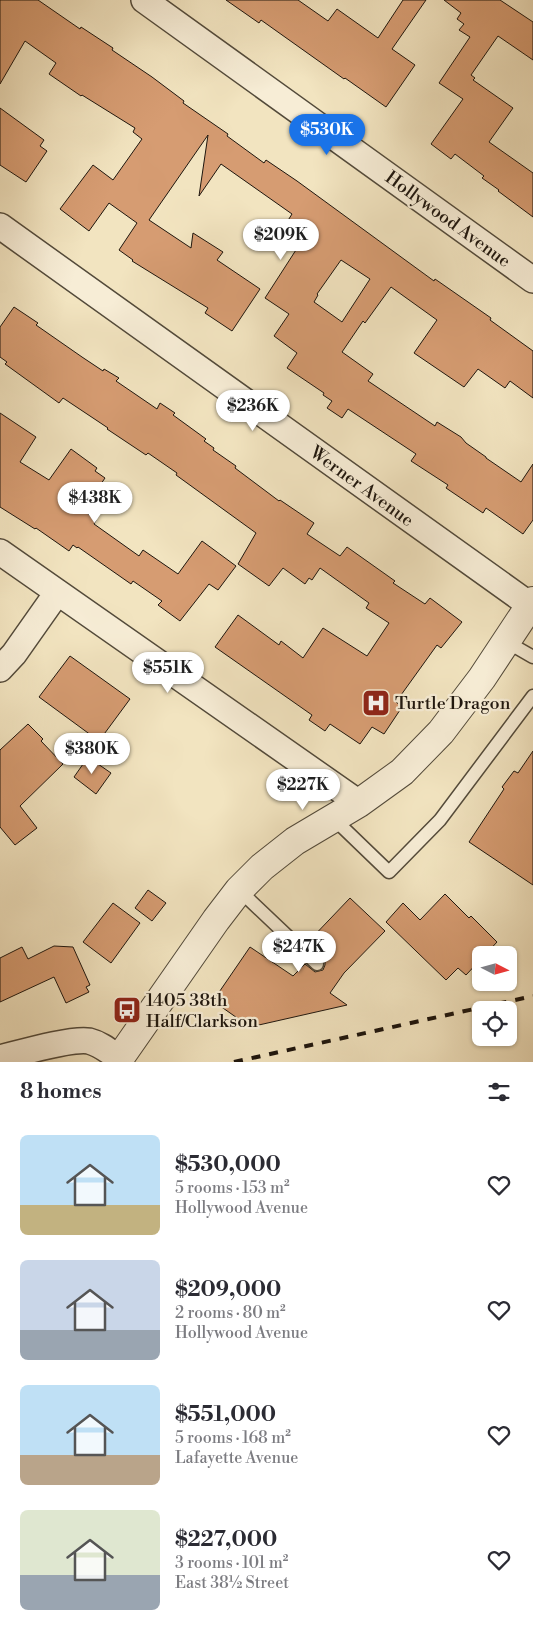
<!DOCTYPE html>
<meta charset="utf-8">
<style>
:root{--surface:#fff;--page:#f2f2f3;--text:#2b2b33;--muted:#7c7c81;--accent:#1a73e8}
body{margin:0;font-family:"Libre Bodoni",serif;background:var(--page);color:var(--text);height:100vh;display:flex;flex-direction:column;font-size:19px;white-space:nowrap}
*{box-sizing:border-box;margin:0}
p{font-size:16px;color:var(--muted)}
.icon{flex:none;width:28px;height:28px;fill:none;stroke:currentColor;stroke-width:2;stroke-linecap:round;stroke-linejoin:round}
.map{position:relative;height:1062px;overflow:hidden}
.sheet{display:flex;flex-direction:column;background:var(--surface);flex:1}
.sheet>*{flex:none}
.needle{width:32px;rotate:96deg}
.fabs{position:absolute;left:472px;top:946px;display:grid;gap:10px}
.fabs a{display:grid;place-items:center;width:45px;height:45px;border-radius:8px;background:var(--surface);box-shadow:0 1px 4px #0004;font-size:25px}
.price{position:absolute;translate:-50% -42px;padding:0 11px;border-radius:18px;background:#fff;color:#222;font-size:16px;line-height:32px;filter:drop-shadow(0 1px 2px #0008)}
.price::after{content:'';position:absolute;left:50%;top:30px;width:15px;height:11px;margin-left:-8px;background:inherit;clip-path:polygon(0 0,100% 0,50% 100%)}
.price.on{background:var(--accent);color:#fff}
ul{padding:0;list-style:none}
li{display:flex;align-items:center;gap:15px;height:125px;padding:0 20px}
li span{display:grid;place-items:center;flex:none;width:140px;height:100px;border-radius:8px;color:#555}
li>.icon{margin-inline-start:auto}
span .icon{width:60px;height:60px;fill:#fffc;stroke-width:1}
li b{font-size:21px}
h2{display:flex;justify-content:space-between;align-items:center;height:60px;padding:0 20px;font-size:21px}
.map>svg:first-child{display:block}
.building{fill:#d69c72;stroke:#1e160e;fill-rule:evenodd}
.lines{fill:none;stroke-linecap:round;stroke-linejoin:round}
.service-casing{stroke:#534a3a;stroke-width:15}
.minor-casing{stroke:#534a3a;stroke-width:28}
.tertiary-casing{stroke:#534a3a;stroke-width:30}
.service{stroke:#f7edd6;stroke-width:12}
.minor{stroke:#f7edd6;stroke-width:25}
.tertiary{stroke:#f7edd6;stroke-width:28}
.rail{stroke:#1e160e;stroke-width:4;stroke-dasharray:9 9;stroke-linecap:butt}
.labels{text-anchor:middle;stroke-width:4.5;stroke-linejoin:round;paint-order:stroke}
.street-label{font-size:18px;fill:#1e160e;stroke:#f7edd6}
.poi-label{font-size:18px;fill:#1e160e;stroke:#f7edd6;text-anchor:start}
</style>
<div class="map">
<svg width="533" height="1062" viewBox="0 0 533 1062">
<rect width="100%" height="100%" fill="#f2e4c0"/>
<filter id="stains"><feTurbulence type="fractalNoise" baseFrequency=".004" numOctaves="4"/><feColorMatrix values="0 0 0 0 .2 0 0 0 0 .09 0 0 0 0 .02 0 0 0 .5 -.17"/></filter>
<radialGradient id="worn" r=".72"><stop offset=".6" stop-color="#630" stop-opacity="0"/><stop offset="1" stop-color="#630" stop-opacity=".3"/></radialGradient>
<!-- building -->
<path class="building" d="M 0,0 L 38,0 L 80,29 L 81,27 L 113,48 L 112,50 L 152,77 L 184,101 L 183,103 L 228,134 L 227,136 L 264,163 L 266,160 L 297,181 L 434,281 L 435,279 L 491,318 L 490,320 L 533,351 L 533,398 L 510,381 L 505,388 L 478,369 L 464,387 L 414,353 L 437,320 L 391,287 L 365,323 L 363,321 L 342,352 L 373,374 L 368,381 L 435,426 L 437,422 L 461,437 L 466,443 L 486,457 L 486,458 L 521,482 L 533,464 L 533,520 L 523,534 L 486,508 L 483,513 L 446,488 L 448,485 L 411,461 L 416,454 L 348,409 L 342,418 L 327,408 L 332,401 L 323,395 L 324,393 L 287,368 L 297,353 L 274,336 L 289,314 L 265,298 L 305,236 L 287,222 L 292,214 L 221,164 L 199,196 L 208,135 L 149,220 L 191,248 L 193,233 L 223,252 L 217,260 L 260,289 L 232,331 L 205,313 L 208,308 L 132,261 L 133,260 L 119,250 L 137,223 L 109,203 L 89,231 L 60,209 L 93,165 L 113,180 L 142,139 L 133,132 L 135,128 L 82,95 L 81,96 L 49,74 L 56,63 L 25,41 L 0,84 ZM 341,260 L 370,279 L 342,322 L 314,302 L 318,295 L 317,294 Z
M 226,0 L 298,0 L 328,21 L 337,9 L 378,38 L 403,0 L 426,0 L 392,49 L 415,65 L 386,107 L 345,78 L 344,79 L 261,20 L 259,23 Z
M 444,0 L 500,0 L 533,22 L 533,60 L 498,36 L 471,75 L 475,78 L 473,80 L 513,108 L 489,142 L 533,173 L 533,217 L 498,191 L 499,190 L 482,178 L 484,176 L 455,154 L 451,159 L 431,144 L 463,99 L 439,83 L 470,37 L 459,30 L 464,24 L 457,19 L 461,13 Z
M 0,108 L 44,140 L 40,146 L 47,151 L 26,182 L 0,165 Z
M 14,307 L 38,323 L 36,325 L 82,357 L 103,371 L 104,369 L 119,378 L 116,381 L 157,409 L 160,403 L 175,413 L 173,415 L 206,439 L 204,441 L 214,448 L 213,450 L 236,466 L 235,468 L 279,501 L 280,500 L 314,523 L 307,534 L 340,556 L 347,547 L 395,581 L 393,583 L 425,604 L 430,598 L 462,622 L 441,648 L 437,645 L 396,702 L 402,707 L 384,734 L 372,727 L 360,744 L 330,724 L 325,731 L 309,720 L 312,715 L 215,647 L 238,615 L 279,645 L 281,641 L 303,658 L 323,628 L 367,656 L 389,623 L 366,608 L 369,603 L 320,568 L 312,580 L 309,578 L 305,584 L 283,568 L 269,586 L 238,564 L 256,533 L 176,475 L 177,473 L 148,453 L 146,455 L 107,429 L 108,428 L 63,398 L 59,403 L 5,364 L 7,362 L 0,357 L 0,327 Z
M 0,413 L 36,437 L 20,462 L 49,480 L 71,449 L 97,468 L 95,471 L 105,478 L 83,510 L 96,520 L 94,524 L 139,556 L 143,550 L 178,574 L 202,541 L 236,566 L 218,590 L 209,584 L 180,621 L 158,605 L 162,601 L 133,581 L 131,584 L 78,547 L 77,548 L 73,545 L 69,551 L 36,528 L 35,529 L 0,507 Z
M 70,656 L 130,699 L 99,741 L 39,697 Z
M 28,724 L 43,739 L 41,741 L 63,764 L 20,806 L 37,828 L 15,845 L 0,827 L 0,750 Z
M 533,751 L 533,885 L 469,842 L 504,789 L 502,787 L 514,771 L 518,773 Z
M 88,757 L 111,773 L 96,794 L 74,777 Z
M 148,890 L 166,903 L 152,921 L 135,908 Z
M 445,894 L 469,918 L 471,916 L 497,942 L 485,955 L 481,955 L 481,959 L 466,975 L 458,968 L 446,980 L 386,922 L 403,903 L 420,920 Z
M 350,898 L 385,931 L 344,973 L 330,993 L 347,1005 L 250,1027 L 213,1001 L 250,947 L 293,976 L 305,964 L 315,972 L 323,970 L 325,965 L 325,961 L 316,952 L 318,951 L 308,942 Z
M 113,903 L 140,923 L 111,963 L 83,942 Z
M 54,946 L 73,947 L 90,985 L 86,987 L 89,992 L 66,1003 L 54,977 L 0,1002 L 0,958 L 22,947 L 28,959 Z"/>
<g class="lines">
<defs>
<path id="service" d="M 505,641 L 533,657
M 333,818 L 389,872 L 440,820 L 533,696
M 239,890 L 317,964"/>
<path id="minor" d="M 144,0 L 533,280
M 0,226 L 530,605
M 0,552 L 359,803
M 0,669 L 14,654 L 57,593
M 0,1058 C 20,1053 71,1038 89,1041 C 101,1044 110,1052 120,1059"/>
<path id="tertiary" d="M 117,1062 L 216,920 L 239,890 L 262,867 L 295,841 L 359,803 L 402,772 L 441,732 L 482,678 L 533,601"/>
</defs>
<!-- service casing -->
<use href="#service" class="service-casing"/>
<!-- minor casing -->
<use href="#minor" class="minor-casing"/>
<!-- tertiary casing -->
<use href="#tertiary" class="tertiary-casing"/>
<!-- service -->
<use href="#service" class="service"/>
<!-- minor -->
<use href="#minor" class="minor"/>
<!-- tertiary -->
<use href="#tertiary" class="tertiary"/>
<!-- rail -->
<path class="rail" d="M 234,1062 L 533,996"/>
</g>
<!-- icons -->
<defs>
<symbol id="hospital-square" viewBox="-11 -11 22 22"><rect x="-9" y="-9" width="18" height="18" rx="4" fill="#8f2418" stroke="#f7edd6"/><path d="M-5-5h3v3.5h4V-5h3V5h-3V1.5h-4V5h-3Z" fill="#fff"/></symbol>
<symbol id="bus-square" viewBox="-11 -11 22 22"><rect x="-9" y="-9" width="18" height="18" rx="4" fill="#8f2418" stroke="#f7edd6"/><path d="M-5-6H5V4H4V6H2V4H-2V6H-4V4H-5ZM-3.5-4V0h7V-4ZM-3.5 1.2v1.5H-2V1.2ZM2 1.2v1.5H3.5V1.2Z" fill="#fff"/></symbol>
</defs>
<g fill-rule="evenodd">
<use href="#hospital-square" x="360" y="687" width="32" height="32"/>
<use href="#bus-square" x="111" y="994" width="32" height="32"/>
</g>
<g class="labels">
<!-- street labels -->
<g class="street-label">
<text transform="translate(448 219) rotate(36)" y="6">Hollywood Avenue</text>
<text transform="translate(362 486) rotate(36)" y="6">Werner Avenue</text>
</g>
<!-- poi labels -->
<g class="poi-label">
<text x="395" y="709">Turtle Dragon</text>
<text x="146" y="1006">1405 38th<tspan x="146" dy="21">Half/Clarkson</tspan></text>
</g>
</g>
<rect width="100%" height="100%" filter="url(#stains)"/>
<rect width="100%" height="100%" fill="url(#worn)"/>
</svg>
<div class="fabs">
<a><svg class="needle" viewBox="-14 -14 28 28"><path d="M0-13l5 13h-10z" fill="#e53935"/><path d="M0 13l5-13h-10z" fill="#7c7c81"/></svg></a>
<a><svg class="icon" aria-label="locate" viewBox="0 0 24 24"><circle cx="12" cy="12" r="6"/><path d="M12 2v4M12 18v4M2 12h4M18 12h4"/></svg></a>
</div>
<b class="price on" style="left:327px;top:156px">$530K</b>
<b class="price" style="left:281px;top:261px">$209K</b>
<b class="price" style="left:253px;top:432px">$236K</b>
<b class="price" style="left:95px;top:524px">$438K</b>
<b class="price" style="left:168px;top:694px">$551K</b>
<b class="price" style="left:92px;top:775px">$380K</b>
<b class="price" style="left:303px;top:811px">$227K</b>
<b class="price" style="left:299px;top:973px">$247K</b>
</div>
<section class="sheet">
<h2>8 homes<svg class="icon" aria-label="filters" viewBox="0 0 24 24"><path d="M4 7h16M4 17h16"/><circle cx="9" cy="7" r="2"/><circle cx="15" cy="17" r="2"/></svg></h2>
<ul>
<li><span style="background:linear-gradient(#bfe0f5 70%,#c2b280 0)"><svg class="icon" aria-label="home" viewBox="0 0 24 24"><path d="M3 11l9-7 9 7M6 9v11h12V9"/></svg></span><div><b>$530,000</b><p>5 rooms · 153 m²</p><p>Hollywood Avenue</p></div><svg class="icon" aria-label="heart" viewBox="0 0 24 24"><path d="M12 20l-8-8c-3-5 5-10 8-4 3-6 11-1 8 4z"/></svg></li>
<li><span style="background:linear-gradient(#c9d6e8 70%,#9aa5b1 0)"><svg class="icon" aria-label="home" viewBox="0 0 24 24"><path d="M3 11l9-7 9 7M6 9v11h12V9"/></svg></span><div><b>$209,000</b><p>2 rooms · 80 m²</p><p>Hollywood Avenue</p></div><svg class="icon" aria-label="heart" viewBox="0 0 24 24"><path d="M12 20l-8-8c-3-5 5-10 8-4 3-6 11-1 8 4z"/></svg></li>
<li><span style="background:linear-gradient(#bfe0f5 70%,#b9a48a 0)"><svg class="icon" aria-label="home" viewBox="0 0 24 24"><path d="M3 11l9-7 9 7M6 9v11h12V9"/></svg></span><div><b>$551,000</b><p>5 rooms · 168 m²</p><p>Lafayette Avenue</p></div><svg class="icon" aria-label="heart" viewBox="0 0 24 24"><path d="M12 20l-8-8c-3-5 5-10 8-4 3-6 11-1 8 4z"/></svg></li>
<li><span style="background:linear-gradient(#dfe7d0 65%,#9aa5b1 0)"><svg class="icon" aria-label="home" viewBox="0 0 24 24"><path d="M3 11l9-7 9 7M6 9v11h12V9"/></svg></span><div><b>$227,000</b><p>3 rooms · 101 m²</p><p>East 38½ Street</p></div><svg class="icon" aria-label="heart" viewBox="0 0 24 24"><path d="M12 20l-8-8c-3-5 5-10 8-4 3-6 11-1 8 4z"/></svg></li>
</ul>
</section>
